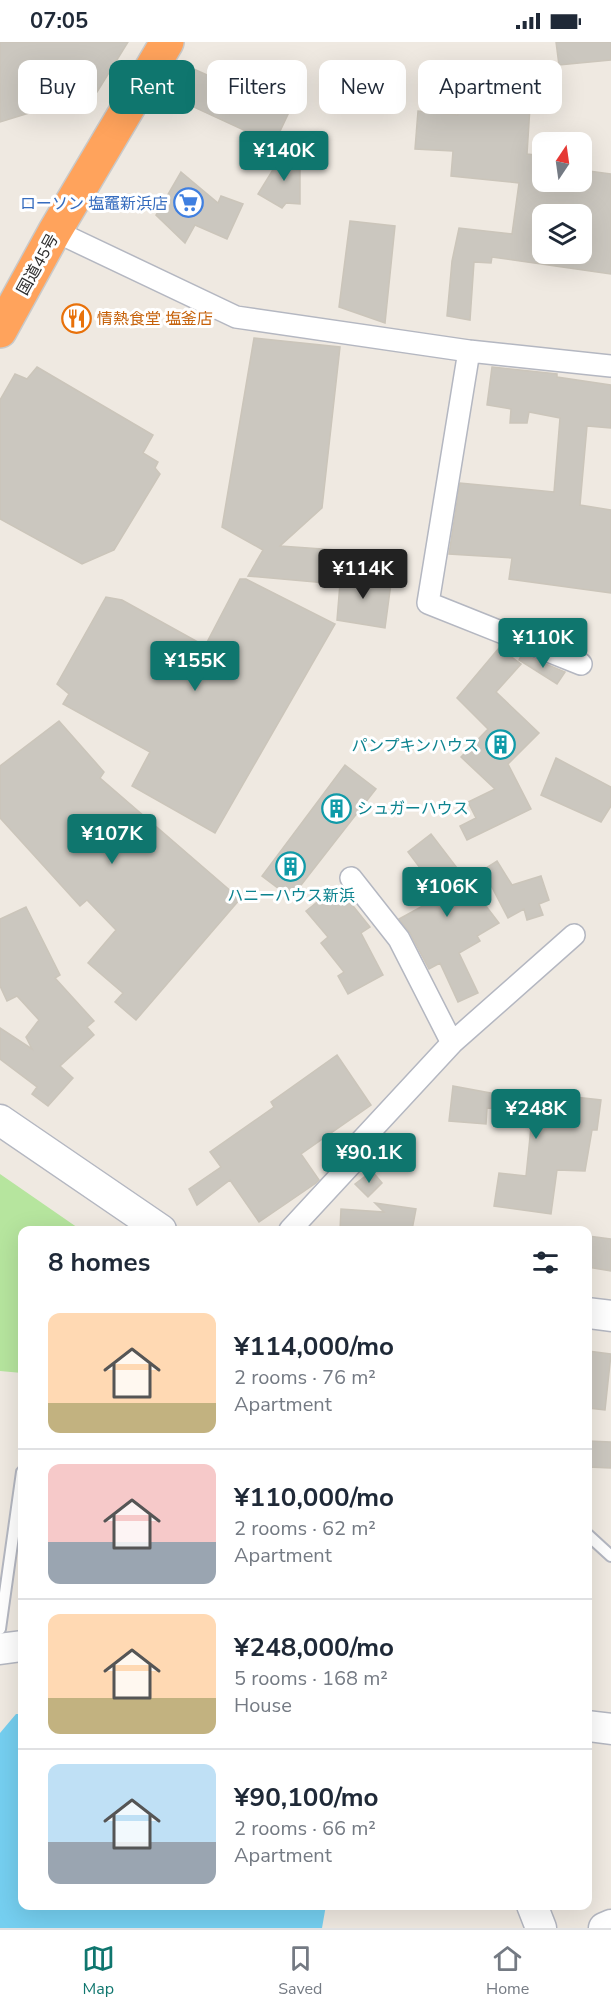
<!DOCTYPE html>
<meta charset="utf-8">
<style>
:root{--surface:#fff;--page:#f6f6f7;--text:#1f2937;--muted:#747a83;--line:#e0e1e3;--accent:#0f766e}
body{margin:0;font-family:"Nunito Sans","Noto Sans JP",sans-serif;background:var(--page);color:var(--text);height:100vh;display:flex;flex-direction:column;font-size:22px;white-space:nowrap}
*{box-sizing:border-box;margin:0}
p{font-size:20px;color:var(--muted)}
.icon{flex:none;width:33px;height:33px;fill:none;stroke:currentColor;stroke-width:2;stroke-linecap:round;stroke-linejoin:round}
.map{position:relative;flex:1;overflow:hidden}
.sheet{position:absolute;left:18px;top:1184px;width:574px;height:684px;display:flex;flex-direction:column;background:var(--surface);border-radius:12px;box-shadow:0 6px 24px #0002}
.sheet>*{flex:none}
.guide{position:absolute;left:18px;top:18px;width:576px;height:54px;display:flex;gap:12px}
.needle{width:39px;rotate:13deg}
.tools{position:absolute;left:532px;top:90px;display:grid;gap:12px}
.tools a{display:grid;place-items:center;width:60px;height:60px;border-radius:12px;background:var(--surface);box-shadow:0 6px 24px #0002;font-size:30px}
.price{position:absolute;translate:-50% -51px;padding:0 14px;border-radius:6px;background:var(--accent);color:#fff;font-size:20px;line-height:39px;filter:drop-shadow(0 2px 3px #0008)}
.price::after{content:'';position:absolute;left:50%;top:36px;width:18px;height:14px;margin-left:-9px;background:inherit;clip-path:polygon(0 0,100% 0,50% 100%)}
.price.active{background:#222;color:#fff}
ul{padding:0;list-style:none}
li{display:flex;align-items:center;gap:18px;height:150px;padding:0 30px}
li+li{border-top:2px solid var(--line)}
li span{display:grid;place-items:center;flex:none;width:168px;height:120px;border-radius:12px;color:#555}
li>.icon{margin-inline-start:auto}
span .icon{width:72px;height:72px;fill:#fffc;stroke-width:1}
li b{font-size:26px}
h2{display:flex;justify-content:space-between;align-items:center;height:72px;padding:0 30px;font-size:26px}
.tag{padding:0 21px;border-radius:12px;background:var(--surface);box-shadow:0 6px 24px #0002;font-size:21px;line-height:54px}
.tag.active{background:var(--accent);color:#fff}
.status{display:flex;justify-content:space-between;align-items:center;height:42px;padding:0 30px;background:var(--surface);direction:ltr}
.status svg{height:16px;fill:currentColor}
.tabs{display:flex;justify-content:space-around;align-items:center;height:84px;border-top:2px solid var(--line);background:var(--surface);font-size:16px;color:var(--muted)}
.tabs a{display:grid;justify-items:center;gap:3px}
.tabs .active{color:var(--accent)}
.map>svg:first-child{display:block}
.green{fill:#b6e59e}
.water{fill:#75cff0}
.building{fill:#cbc7bf;stroke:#cbc5ba;stroke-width:1.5;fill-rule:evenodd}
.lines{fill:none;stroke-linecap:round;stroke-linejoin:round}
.lane-casing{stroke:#b4b7c1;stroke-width:14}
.street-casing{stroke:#b4b7c1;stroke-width:24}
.secondary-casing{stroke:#b4b7c1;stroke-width:33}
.highway-casing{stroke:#c9c9c9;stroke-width:36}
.lane{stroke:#fff;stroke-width:10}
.street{stroke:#fff;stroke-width:21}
.secondary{stroke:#fff;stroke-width:30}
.highway{stroke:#ffa35c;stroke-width:33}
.labels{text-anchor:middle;stroke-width:6;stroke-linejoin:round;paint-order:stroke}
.shop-label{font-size:16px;fill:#366cbe;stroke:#fff;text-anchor:end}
.street-label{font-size:16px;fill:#2e2e2e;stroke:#fff}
.food-label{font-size:16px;fill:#c56008;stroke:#fff;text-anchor:start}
.culture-label{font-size:16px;fill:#0d838f;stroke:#fff;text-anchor:end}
</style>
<div class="status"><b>07:05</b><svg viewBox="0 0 49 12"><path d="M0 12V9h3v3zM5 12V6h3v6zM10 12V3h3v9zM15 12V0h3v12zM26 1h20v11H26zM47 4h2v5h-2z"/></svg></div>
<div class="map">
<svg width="611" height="1886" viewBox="0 0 611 1886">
<rect width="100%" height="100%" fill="#efe9e1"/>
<!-- green -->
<path class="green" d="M 0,1132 L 81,1188 L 22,1188 L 22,1331 L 0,1329 Z"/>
<!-- water -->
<path class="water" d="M 16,1672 L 22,1672 L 22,1863 L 326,1863 L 322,1886 L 0,1886 L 0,1691 Z"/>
<!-- building -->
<path class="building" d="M 0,0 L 128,0 L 97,50 L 0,80 Z
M 556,0 L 611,0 L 611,18 L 559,23 Z
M 187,24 L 289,70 L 274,102 L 172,55 Z
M 463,28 L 531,49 L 527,112 L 543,114 L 543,140 L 582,140 L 582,128 L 611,132 L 611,232 L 492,215 L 491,221 L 474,220 L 470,278 L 447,274 L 452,219 L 459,186 L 512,192 L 519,141 L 451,134 L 453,109 L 415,107 L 418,69 L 458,73 ZM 543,172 L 582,172 L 582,212 L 543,212 Z
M 285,108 L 300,119 L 300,162 L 286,161 L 282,166 L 258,152 Z
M 181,130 L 218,161 L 221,154 L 243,162 L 227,197 L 195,183 L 185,201 L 156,173 Z
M 350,179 L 395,184 L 385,281 L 339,265 Z
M 254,296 L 340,305 L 322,466 L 280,504 L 336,508 L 337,542 L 248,534 L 263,508 L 222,485 Z
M 37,325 L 153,393 L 143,411 L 158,420 L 155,426 L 160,432 L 114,508 L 82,522 L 0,477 L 0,358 L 15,332 L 27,337 Z
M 492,325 L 557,332 L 557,335 L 611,343 L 611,386 L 587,384 L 580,463 L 611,468 L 611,551 L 509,537 L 512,516 L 449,512 L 460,441 L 554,450 L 560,376 L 529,370 L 527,381 L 510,381 L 511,367 L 487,363 Z
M 341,529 L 391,541 L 385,586 L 337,578 Z
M 240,537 L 246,537 L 335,582 L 215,791 L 132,744 L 150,710 L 63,662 L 69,652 L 57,642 L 106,555 L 122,558 L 205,604 Z
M 499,606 L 521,622 L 496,650 L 539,691 L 508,722 L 531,767 L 467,798 L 460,784 L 476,776 L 468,760 L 495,747 L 461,715 L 488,687 L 457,656 Z
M 522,612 L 565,630 L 557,642 L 519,618 Z
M 59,679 L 104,730 L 100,736 L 240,857 L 136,978 L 115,960 L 123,951 L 88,921 L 116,888 L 87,858 L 80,864 L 0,776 L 0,724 Z
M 556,716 L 611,745 L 611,764 L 601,780 L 541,753 Z
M 345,723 L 376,747 L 291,856 L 262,834 Z
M 431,792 L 499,881 L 477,894 L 480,899 L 459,911 L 478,951 L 458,960 L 440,921 L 429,927 L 410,891 L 399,877 L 441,854 L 408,810 Z
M 497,819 L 512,843 L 541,834 L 549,858 L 539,862 L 543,873 L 527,878 L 524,867 L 508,876 L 483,828 Z
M 337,844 L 370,885 L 361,891 L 383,933 L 348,952 L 338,934 L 344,930 L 321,901 L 328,895 L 306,869 Z
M 26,865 L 60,933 L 55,936 L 94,979 L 87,985 L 94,993 L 60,1024 L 73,1036 L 48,1064 L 32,1052 L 37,1045 L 0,1017 L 0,986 L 32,1007 L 26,995 L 39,978 L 17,954 L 7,959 L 0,944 L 0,877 Z
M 337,1013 L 371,1063 L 301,1112 L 319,1138 L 316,1141 L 259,1180 L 230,1138 L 197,1163 L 189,1147 L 221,1125 L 210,1110 L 274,1065 L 271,1060 Z
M 453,1044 L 512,1055 L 513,1048 L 601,1058 L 597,1088 L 592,1088 L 585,1129 L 557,1128 L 551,1172 L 494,1164 L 499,1131 L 526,1134 L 531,1085 L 520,1084 L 523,1071 L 511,1068 L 487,1066 L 486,1082 L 449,1079 Z
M 372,1129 L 382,1141 L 368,1155 L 355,1142 Z
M 375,1161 L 416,1167 L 412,1188 L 340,1188 L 341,1167 L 384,1170 Z
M 588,1194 L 611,1197 L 611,1229 L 588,1225 Z
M 588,1309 L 611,1312 L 605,1368 L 588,1366 Z
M 588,1399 L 611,1400 L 611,1426 L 588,1425 Z"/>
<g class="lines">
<defs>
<path id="lane" d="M 588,1493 L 611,1514
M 0,1587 L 22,1430"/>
<path id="street" d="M 55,189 L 236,275 L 469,309 L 611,324
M 469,309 L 428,561 L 581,622
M 351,836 L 399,897 L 452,1001
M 290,1188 L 353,1120 L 351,1110 L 452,1001 L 574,893"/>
<path id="secondary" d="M 0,1078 L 161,1188
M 588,1271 L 611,1274
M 0,1607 L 22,1604
M 588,1684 L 611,1687
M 532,1863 L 541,1886
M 604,1886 L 611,1883"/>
<path id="highway" d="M 0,289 L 55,189 L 167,0"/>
</defs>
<!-- lane casing -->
<use href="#lane" class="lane-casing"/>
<!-- street casing -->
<use href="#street" class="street-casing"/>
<!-- secondary casing -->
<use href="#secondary" class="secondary-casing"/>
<!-- highway casing -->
<use href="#highway" class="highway-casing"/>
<!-- lane -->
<use href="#lane" class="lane"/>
<!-- street -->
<use href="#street" class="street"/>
<!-- secondary -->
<use href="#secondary" class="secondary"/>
<!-- highway -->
<use href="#highway" class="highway"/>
</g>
<!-- icons -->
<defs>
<symbol id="supermarket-ring" viewBox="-11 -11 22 22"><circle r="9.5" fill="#fff" stroke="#3f7fe0" stroke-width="1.5"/><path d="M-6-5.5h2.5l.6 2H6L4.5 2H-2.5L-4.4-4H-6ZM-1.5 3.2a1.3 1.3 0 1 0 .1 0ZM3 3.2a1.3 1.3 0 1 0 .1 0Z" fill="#3f7fe0"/></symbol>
<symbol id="restaurant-ring" viewBox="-11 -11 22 22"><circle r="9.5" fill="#fff" stroke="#e8710a" stroke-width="1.5"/><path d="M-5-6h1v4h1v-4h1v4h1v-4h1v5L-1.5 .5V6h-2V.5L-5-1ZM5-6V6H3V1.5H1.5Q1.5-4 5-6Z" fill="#e8710a"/></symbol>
<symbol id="building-ring" viewBox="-11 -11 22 22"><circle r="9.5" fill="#fff" stroke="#0f9aa8" stroke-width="1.5"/><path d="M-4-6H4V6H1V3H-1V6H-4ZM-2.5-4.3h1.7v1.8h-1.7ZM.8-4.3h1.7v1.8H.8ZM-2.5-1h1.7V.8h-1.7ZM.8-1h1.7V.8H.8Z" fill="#0f9aa8"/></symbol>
</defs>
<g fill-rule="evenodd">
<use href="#supermarket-ring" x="172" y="144" width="33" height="33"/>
<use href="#restaurant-ring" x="60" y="260" width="33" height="33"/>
<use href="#building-ring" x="484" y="686" width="33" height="33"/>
<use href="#building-ring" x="320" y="750" width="33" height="33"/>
<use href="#building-ring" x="274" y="808" width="33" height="33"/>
</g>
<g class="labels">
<!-- shop labels -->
<g class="shop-label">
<text x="168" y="167">ローソン 塩竈新浜店</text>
</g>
<!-- street labels -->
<g class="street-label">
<text transform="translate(37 222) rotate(-61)" y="6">国道45号</text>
</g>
<!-- food labels -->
<g class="food-label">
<text x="97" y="282">情熱食堂 塩釜店</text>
</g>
<!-- culture labels -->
<g class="culture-label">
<text x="479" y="709">パンプキンハウス</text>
<text x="357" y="772" text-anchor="start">シュガーハウス</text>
<text x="291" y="859" text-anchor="middle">ハニーハウス新浜</text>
</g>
</g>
</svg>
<div class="tools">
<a><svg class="needle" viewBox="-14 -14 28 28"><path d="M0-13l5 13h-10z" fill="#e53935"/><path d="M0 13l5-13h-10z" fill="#747a83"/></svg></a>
<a><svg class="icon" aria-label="layers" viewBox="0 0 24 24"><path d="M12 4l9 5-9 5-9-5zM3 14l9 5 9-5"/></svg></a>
</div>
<b class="price" style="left:284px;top:140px">¥140K</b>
<b class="price active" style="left:363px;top:558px">¥114K</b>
<b class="price" style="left:543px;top:627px">¥110K</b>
<b class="price" style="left:195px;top:650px">¥155K</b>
<b class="price" style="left:112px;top:823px">¥107K</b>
<b class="price" style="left:447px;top:876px">¥106K</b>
<b class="price" style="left:536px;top:1098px">¥248K</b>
<b class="price" style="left:369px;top:1142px">¥90.1K</b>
<div class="guide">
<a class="tag">Buy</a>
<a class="tag active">Rent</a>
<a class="tag">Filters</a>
<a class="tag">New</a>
<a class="tag">Apartment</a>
</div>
<section class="sheet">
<h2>8 homes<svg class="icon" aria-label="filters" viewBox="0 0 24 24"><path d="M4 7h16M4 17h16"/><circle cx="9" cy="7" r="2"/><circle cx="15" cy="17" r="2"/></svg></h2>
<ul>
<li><span style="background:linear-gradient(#ffd9b3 75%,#c2b280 0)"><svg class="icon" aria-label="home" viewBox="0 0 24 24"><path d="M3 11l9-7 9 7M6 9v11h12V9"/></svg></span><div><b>¥114,000/mo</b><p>2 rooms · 76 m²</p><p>Apartment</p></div></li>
<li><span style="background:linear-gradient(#f6c9c9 65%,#9aa5b1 0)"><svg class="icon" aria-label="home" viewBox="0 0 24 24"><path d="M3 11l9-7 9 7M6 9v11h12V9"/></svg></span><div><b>¥110,000/mo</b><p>2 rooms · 62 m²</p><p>Apartment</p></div></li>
<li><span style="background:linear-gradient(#ffd9b3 70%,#c2b280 0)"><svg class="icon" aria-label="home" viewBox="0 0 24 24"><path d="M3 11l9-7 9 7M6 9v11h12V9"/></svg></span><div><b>¥248,000/mo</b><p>5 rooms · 168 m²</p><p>House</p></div></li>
<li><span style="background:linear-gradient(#bfe0f5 65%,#9aa5b1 0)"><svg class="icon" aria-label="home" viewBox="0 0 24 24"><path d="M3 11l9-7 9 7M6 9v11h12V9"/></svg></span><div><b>¥90,100/mo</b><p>2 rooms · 66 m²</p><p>Apartment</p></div></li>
</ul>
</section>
</div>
<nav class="tabs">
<a class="active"><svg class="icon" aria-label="map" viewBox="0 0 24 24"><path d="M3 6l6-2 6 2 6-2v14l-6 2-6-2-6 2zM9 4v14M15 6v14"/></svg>Map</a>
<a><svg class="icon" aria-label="saved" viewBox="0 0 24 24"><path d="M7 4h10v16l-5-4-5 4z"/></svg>Saved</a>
<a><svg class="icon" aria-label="home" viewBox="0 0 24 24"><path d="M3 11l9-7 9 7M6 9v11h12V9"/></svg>Home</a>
</nav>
